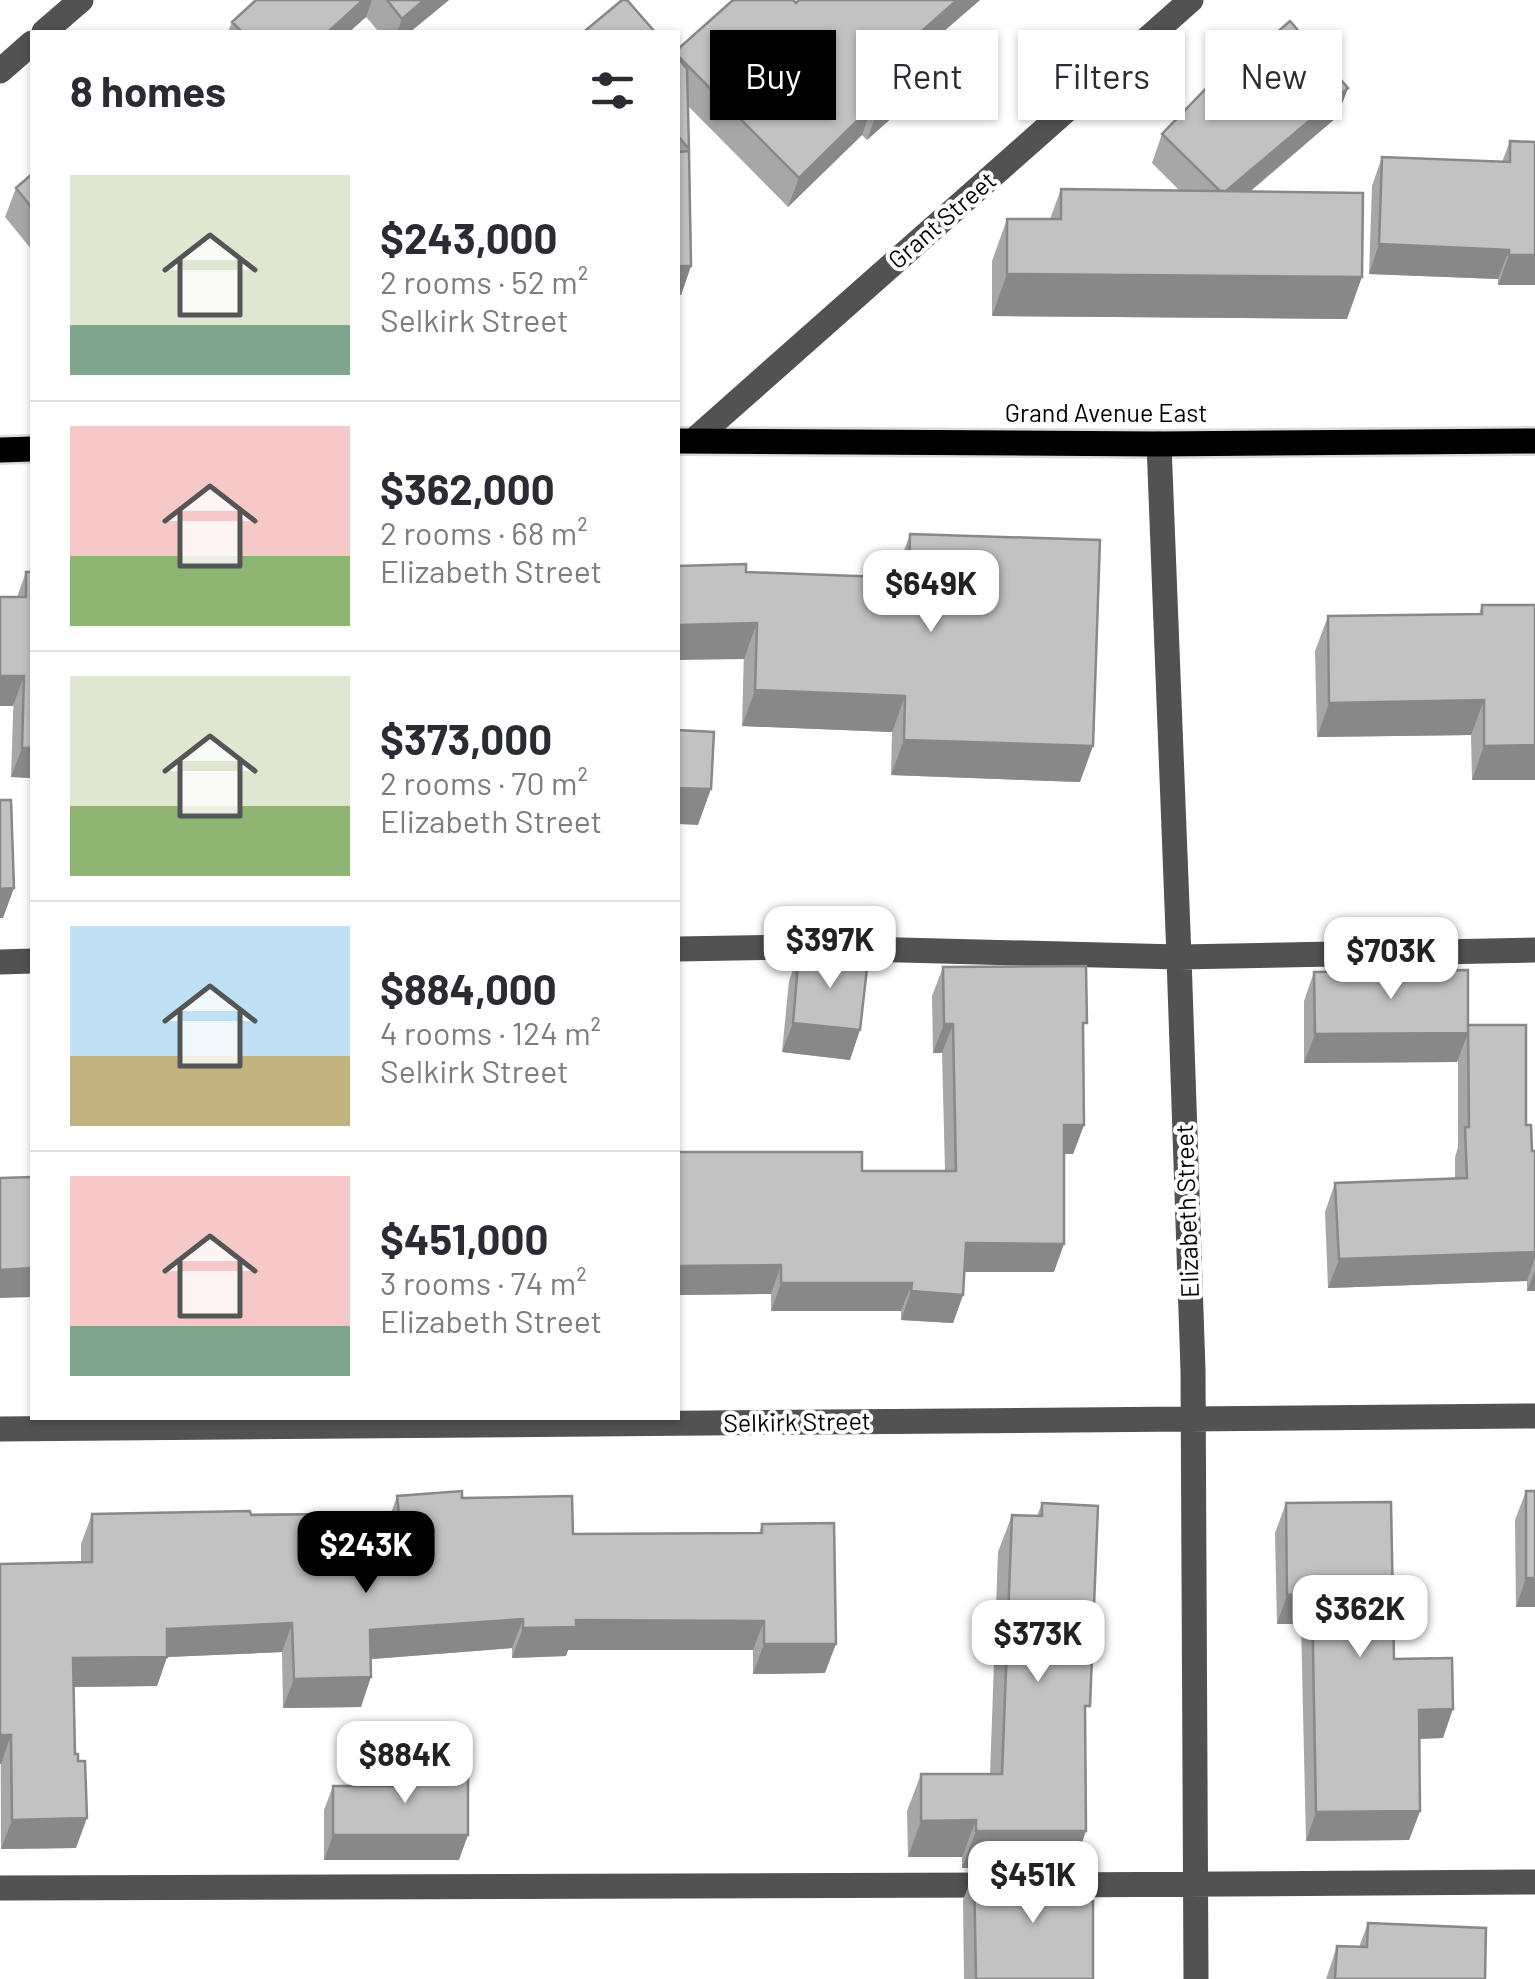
<!DOCTYPE html>
<meta charset="utf-8">
<style>
:root{--surface:#fff;--page:#f2f2f3;--text:#2b2b33;--muted:#7c7c81;--line:#e1e1e2;--accent:#000}
body{margin:0;font-family:Barlow,sans-serif;background:var(--page);color:var(--text);height:100vh;display:flex;flex-direction:column;font-size:38px;white-space:nowrap}
*{box-sizing:border-box;margin:0}
p{font-size:32px;color:var(--muted)}
.icon{flex:none;width:55px;height:55px;fill:none;stroke:currentColor;stroke-width:2;stroke-linecap:round;stroke-linejoin:round}
.map{position:relative;flex:1;overflow:hidden}
.side{position:absolute;left:30px;top:30px;width:650px;height:1390px;display:flex;flex-direction:column;background:var(--surface);border-radius:0px;box-shadow:0 2px 8px #0004}
.side>*{flex:none}
.hud{position:absolute;left:710px;top:30px;width:675px;height:90px;display:flex;gap:20px}
.price{position:absolute;translate:-50% -85px;padding:0 22px;border-radius:20px;background:#fff;color:#222;font-size:32px;line-height:65px;filter:drop-shadow(0 2px 5px #0008)}
.price::after{content:'';position:absolute;left:50%;top:60px;width:30px;height:22px;margin-left:-15px;background:inherit;clip-path:polygon(0 0,100% 0,50% 100%)}
.price.selected{background:var(--accent);color:#fff}
ul{padding:0;list-style:none}
li{display:flex;align-items:center;gap:30px;height:250px;padding:0 40px}
li+li{border-top:2px solid var(--line)}
li span{display:grid;place-items:center;flex:none;width:280px;height:200px;border-radius:0px;color:#555}
li>.icon{margin-inline-start:auto}
span .icon{width:120px;height:120px;fill:#fffc;stroke-width:1}
li b{font-size:42px}
h2{display:flex;justify-content:space-between;align-items:center;height:120px;padding:0 40px;font-size:42px}
.tag{padding:0 35px;border-radius:0px;background:var(--surface);box-shadow:0 2px 8px #0004;font-size:35px;line-height:90px}
.tag.selected{background:var(--accent);color:#fff}
.map>svg:first-child{display:block}
.lines{fill:none;stroke-linecap:round;stroke-linejoin:round}
.major-casing{stroke:#dbdbdb;stroke-width:30}
.minor{stroke:#525252;stroke-width:25}
.major{stroke:#000;stroke-width:25}
.wall{fill:#a7a7a7}
.shaded-wall{fill:#888}
.building{fill:#c2c2c2;stroke:#888;stroke-width:2.5}
.labels{text-anchor:middle;stroke-width:8;stroke-linejoin:round;paint-order:stroke}
.street-label{font-size:25px;fill:#000;stroke:#fff}
</style>
<div class="map">
<svg width="1535" height="1979" viewBox="0 0 1535 1979">
<rect width="100%" height="100%" fill="#fff"/>
<g class="lines">
<defs>
<path id="major" d="M 678,441 L 1159,444 L 1535,441
M 0,450 L 32,449"/>
</defs>
<!-- major casing -->
<use href="#major" class="major-casing"/>
<!-- minor -->
<path class="minor" d="M 44,32 L 81,0
M 0,71 L 32,43
M 694,440 L 1191,0
M 1159,444 L 1179,957 L 1193,1370 L 1196,1979
M 678,949 L 784,947 L 1179,957 L 1535,950
M 0,962 L 32,961
M 0,1429 L 1535,1416
M 1050,1885 L 1535,1882
M 0,1888 L 1000,1885"/>
<!-- major -->
<use href="#major" class="major"/>
</g>
<!-- wall -->
<path class="wall" d="M 256,0 L 449,0 L 410,32 L 379,32 L 366,17 L 349,32 L 228,32 L 232,22 Z
M 799,0 L 980,0 L 925,48 L 936,60 L 925,88 L 867,140 L 862,135 L 788,207 L 688,106 L 691,266 L 681,295 L 678,295 L 678,49 L 796,3 Z
M 1226,77 L 1348,88 L 1337,117 L 1250,192 L 1347,319 L 992,316 L 992,261 L 1007,219 L 1050,219 L 1061,189 L 1180,191 L 1152,163 L 1162,134 Z
M 1510,141 L 1535,285 L 1498,285 L 1498,279 L 1369,274 L 1372,186 L 1382,157 L 1502,162 Z
M 32,174 L 32,250 L 5,217 L 16,188 Z
M 910,534 L 1080,782 L 891,775 L 892,732 L 742,726 L 746,572 L 897,578 L 897,570 Z
M 26,572 L 32,778 L 11,777 L 17,597 Z
M 1482,605 L 1535,780 L 1472,780 L 1471,735 L 1317,737 L 1315,651 L 1328,616 L 1479,614 Z
M 799,952 L 850,1060 L 782,1052 L 789,981 Z
M 943,967 L 1083,1035 L 1084,1125 L 1073,1154 L 1064,1154 L 1054,1272 L 964,1272 L 963,1295 L 953,1323 L 901,1320 L 901,1311 L 771,1311 L 771,1294 L 678,1295 L 678,1152 L 862,1171 L 945,1171 L 942,1053 L 933,1053 L 932,996 Z
M 1314,972 L 1468,1027 L 1526,1125 L 1532,1151 L 1535,1151 L 1535,1291 L 1527,1291 L 1527,1281 L 1328,1288 L 1325,1212 L 1335,1183 L 1455,1179 L 1455,1157 L 1458,1147 L 1458,1060 L 1457,1062 L 1304,1063 L 1304,1001 Z
M 1526,1491 L 1535,1607 L 1516,1607 L 1515,1520 Z
M 397,1496 L 462,1498 L 573,1534 L 759,1533 L 762,1524 L 825,1673 L 753,1674 L 753,1650 L 568,1650 L 566,1656 L 512,1658 L 512,1648 L 371,1659 L 361,1707 L 283,1708 L 282,1652 L 167,1657 L 157,1686 L 74,1687 L 75,1754 L 78,1761 L 76,1848 L 1,1849 L 0,1564 L 81,1562 L 81,1544 L 92,1514 L 391,1513 Z
M 1042,1503 L 1085,1720 L 1086,1831 L 1073,1868 L 962,1868 L 962,1857 L 908,1857 L 907,1811 L 921,1774 L 990,1774 L 998,1552 L 1012,1515 L 1037,1516 Z
M 1286,1503 L 1394,1659 L 1443,1738 L 1419,1739 L 1420,1811 L 1409,1840 L 1306,1841 L 1301,1624 L 1277,1624 L 1275,1533 Z
M 399,1769 L 459,1860 L 324,1860 L 324,1810 L 333,1786 L 393,1786 Z
M 974,1871 L 1084,1901 L 1093,1979 L 964,1979 L 963,1900 Z
M 1368,1923 L 1485,1979 L 1326,1979 L 1337,1946 L 1359,1947 Z"/>
<!-- shaded-wall -->
<path class="shaded-wall" d="M 363,0 L 372,0 L 366,17 L 349,32 L 328,32 Z
M 424,0 L 449,0 L 410,32 L 397,32 L 402,19 Z
M 957,0 L 980,0 L 904,65 L 915,37 Z
M 936,60 L 925,88 L 867,140 L 877,112 Z
M 1348,88 L 1337,117 L 1212,223 L 1223,194 Z
M 872,106 L 862,135 L 788,207 L 799,178 Z
M 1379,244 L 1509,250 L 1498,279 L 1369,274 Z
M 1509,255 L 1535,255 L 1535,285 L 1498,285 Z
M 678,266 L 691,266 L 681,295 L 678,295 Z
M 1007,274 L 1362,277 L 1347,319 L 992,316 Z
M 757,623 L 744,659 L 678,660 L 678,625 Z
M 0,676 L 24,676 L 13,706 L 0,706 Z
M 755,690 L 905,696 L 892,732 L 742,726 Z
M 1484,700 L 1471,735 L 1317,737 L 1329,703 Z
M 904,740 L 1093,746 L 1080,782 L 891,775 Z
M 1535,745 L 1535,780 L 1472,780 L 1484,746 Z
M 22,748 L 32,748 L 32,778 L 11,777 Z
M 678,788 L 711,789 L 698,825 L 678,824 Z
M 14,888 L 3,918 L 0,918 L 0,889 Z
M 793,1023 L 860,1030 L 850,1060 L 782,1052 Z
M 944,1024 L 953,1024 L 942,1053 L 933,1053 Z
M 1468,1033 L 1457,1062 L 1304,1063 L 1315,1034 Z
M 1064,1125 L 1084,1125 L 1073,1154 L 1054,1154 Z
M 966,1243 L 1064,1244 L 1054,1272 L 956,1272 Z
M 1535,1252 L 1535,1258 L 1527,1281 L 1328,1288 L 1339,1259 Z
M 781,1265 L 771,1294 L 678,1295 L 678,1266 Z
M 32,1268 L 32,1297 L 0,1298 L 0,1270 Z
M 1535,1270 L 1535,1291 L 1527,1291 Z
M 781,1283 L 912,1283 L 901,1311 L 771,1311 Z
M 911,1291 L 963,1295 L 953,1323 L 901,1320 Z
M 1526,1578 L 1535,1578 L 1535,1607 L 1516,1607 Z
M 1312,1594 L 1301,1624 L 1277,1624 L 1287,1595 Z
M 523,1619 L 512,1648 L 360,1660 L 370,1630 Z
M 576,1620 L 764,1621 L 753,1650 L 568,1650 L 566,1656 L 512,1658 L 523,1628 Z
M 292,1623 L 282,1652 L 167,1657 L 157,1686 L 62,1687 L 73,1658 L 167,1629 Z
M 764,1644 L 836,1644 L 825,1673 L 753,1674 Z
M 371,1677 L 361,1707 L 283,1708 L 294,1679 Z
M 1453,1709 L 1443,1738 L 1408,1739 L 1419,1710 Z
M 0,1735 L 11,1735 L 1,1764 L 0,1764 Z
M 1420,1811 L 1409,1840 L 1306,1841 L 1316,1812 Z
M 87,1818 L 76,1848 L 1,1849 L 12,1820 Z
M 976,1820 L 962,1857 L 908,1857 L 921,1821 Z
M 976,1831 L 1086,1831 L 1073,1868 L 962,1868 Z
M 333,1835 L 468,1835 L 459,1860 L 324,1860 Z"/>
<!-- building -->
<path class="building" d="M 256,0 L 363,0 L 328,32 L 242,32 L 232,22 Z
M 387,0 L 424,0 L 402,19 Z
M 622,0 L 627,0 L 655,32 L 588,32 L 586,30 Z
M 733,0 L 793,0 L 796,3 L 799,0 L 957,0 L 915,37 L 936,60 L 877,112 L 872,106 L 799,178 L 678,56 L 678,49 Z
M 1290,21 L 1348,88 L 1226,191 L 1220,191 L 1162,134 L 1222,72 L 1226,77 Z
M 678,58 L 687,69 L 689,149 L 678,136 Z
M 1510,141 L 1535,142 L 1535,255 L 1509,255 L 1509,250 L 1379,244 L 1382,157 L 1510,162 Z
M 689,151 L 691,266 L 678,266 L 678,152 Z
M 32,174 L 32,208 L 16,188 Z
M 1061,189 L 1363,193 L 1362,277 L 1007,274 L 1007,219 L 1061,219 Z
M 910,534 L 1100,540 L 1093,746 L 904,740 L 905,696 L 755,690 L 757,623 L 678,625 L 678,566 L 746,564 L 746,572 L 909,578 Z
M 26,572 L 32,572 L 32,748 L 22,748 L 24,676 L 0,676 L 0,597 L 26,597 Z
M 1482,605 L 1535,605 L 1535,745 L 1484,746 L 1484,700 L 1329,703 L 1328,616 L 1482,614 Z
M 678,730 L 714,732 L 711,789 L 678,788 Z
M 0,800 L 11,800 L 14,888 L 0,889 Z
M 799,952 L 868,959 L 860,1030 L 793,1023 Z
M 1086,966 L 1087,1023 L 1083,1023 L 1084,1125 L 1064,1125 L 1064,1244 L 966,1243 L 963,1295 L 911,1291 L 912,1283 L 781,1283 L 781,1265 L 678,1266 L 678,1152 L 862,1152 L 862,1171 L 956,1171 L 953,1024 L 944,1024 L 943,967 Z
M 1468,970 L 1468,1033 L 1315,1034 L 1314,972 Z
M 1468,1025 L 1526,1025 L 1526,1125 L 1531,1125 L 1532,1151 L 1535,1151 L 1535,1252 L 1339,1259 L 1335,1183 L 1467,1178 L 1465,1127 L 1469,1127 Z
M 32,1177 L 32,1268 L 0,1270 L 0,1178 Z
M 462,1491 L 462,1498 L 572,1496 L 573,1534 L 762,1533 L 762,1524 L 834,1523 L 836,1644 L 764,1644 L 764,1621 L 576,1620 L 576,1627 L 523,1628 L 523,1619 L 370,1630 L 371,1677 L 294,1679 L 292,1623 L 167,1629 L 167,1657 L 73,1658 L 75,1754 L 78,1754 L 78,1761 L 85,1761 L 87,1818 L 12,1820 L 11,1735 L 0,1735 L 0,1564 L 92,1562 L 92,1514 L 250,1511 L 251,1515 L 399,1513 L 397,1496 Z
M 1526,1491 L 1535,1491 L 1535,1578 L 1526,1578 Z
M 1391,1502 L 1394,1659 L 1452,1658 L 1453,1709 L 1419,1710 L 1420,1811 L 1316,1812 L 1312,1594 L 1287,1595 L 1286,1503 Z
M 1042,1503 L 1098,1506 L 1090,1706 L 1085,1706 L 1086,1831 L 976,1831 L 976,1820 L 921,1821 L 921,1774 L 1002,1774 L 1012,1515 L 1042,1516 Z
M 399,1769 L 468,1770 L 468,1835 L 333,1835 L 333,1786 L 398,1786 Z
M 974,1871 L 1084,1871 L 1084,1901 L 1093,1901 L 1093,1979 L 976,1979 Z
M 1368,1923 L 1486,1928 L 1485,1979 L 1335,1979 L 1337,1946 L 1367,1947 Z"/>
<g class="labels">
<!-- street labels -->
<g class="street-label">
<text transform="translate(942 220) rotate(-41)" y="9">Grant Street</text>
<text x="1106" y="422">Grand Avenue East</text>
<text transform="translate(1187 1211) rotate(-92)" y="9">Elizabeth Street</text>
<text transform="translate(797 1422) rotate(-1)" y="9">Selkirk Street</text>
</g>
</g>
</svg>
<b class="price" style="left:931px;top:635px">$649K</b>
<b class="price" style="left:830px;top:991px">$397K</b>
<b class="price" style="left:1391px;top:1002px">$703K</b>
<b class="price selected" style="left:366px;top:1596px">$243K</b>
<b class="price" style="left:1360px;top:1660px">$362K</b>
<b class="price" style="left:1038px;top:1685px">$373K</b>
<b class="price" style="left:405px;top:1806px">$884K</b>
<b class="price" style="left:1033px;top:1926px">$451K</b>
<div class="hud">
<a class="tag selected">Buy</a>
<a class="tag">Rent</a>
<a class="tag">Filters</a>
<a class="tag">New</a>
</div>
<section class="side">
<h2>8 homes<svg class="icon" aria-label="filters" viewBox="0 0 24 24"><path d="M4 7h16M4 17h16"/><circle cx="9" cy="7" r="2"/><circle cx="15" cy="17" r="2"/></svg></h2>
<ul>
<li><span style="background:linear-gradient(#dfe7d0 75%,#7fa58c 0)"><svg class="icon" aria-label="home" viewBox="0 0 24 24"><path d="M3 11l9-7 9 7M6 9v11h12V9"/></svg></span><div><b>$243,000</b><p>2 rooms · 52 m²</p><p>Selkirk Street</p></div></li>
<li><span style="background:linear-gradient(#f6c9c9 65%,#8fb573 0)"><svg class="icon" aria-label="home" viewBox="0 0 24 24"><path d="M3 11l9-7 9 7M6 9v11h12V9"/></svg></span><div><b>$362,000</b><p>2 rooms · 68 m²</p><p>Elizabeth Street</p></div></li>
<li><span style="background:linear-gradient(#dfe7d0 65%,#8fb573 0)"><svg class="icon" aria-label="home" viewBox="0 0 24 24"><path d="M3 11l9-7 9 7M6 9v11h12V9"/></svg></span><div><b>$373,000</b><p>2 rooms · 70 m²</p><p>Elizabeth Street</p></div></li>
<li><span style="background:linear-gradient(#bfe0f5 65%,#c2b280 0)"><svg class="icon" aria-label="home" viewBox="0 0 24 24"><path d="M3 11l9-7 9 7M6 9v11h12V9"/></svg></span><div><b>$884,000</b><p>4 rooms · 124 m²</p><p>Selkirk Street</p></div></li>
<li><span style="background:linear-gradient(#f6c9c9 75%,#7fa58c 0)"><svg class="icon" aria-label="home" viewBox="0 0 24 24"><path d="M3 11l9-7 9 7M6 9v11h12V9"/></svg></span><div><b>$451,000</b><p>3 rooms · 74 m²</p><p>Elizabeth Street</p></div></li>
</ul>
</section>
</div>
